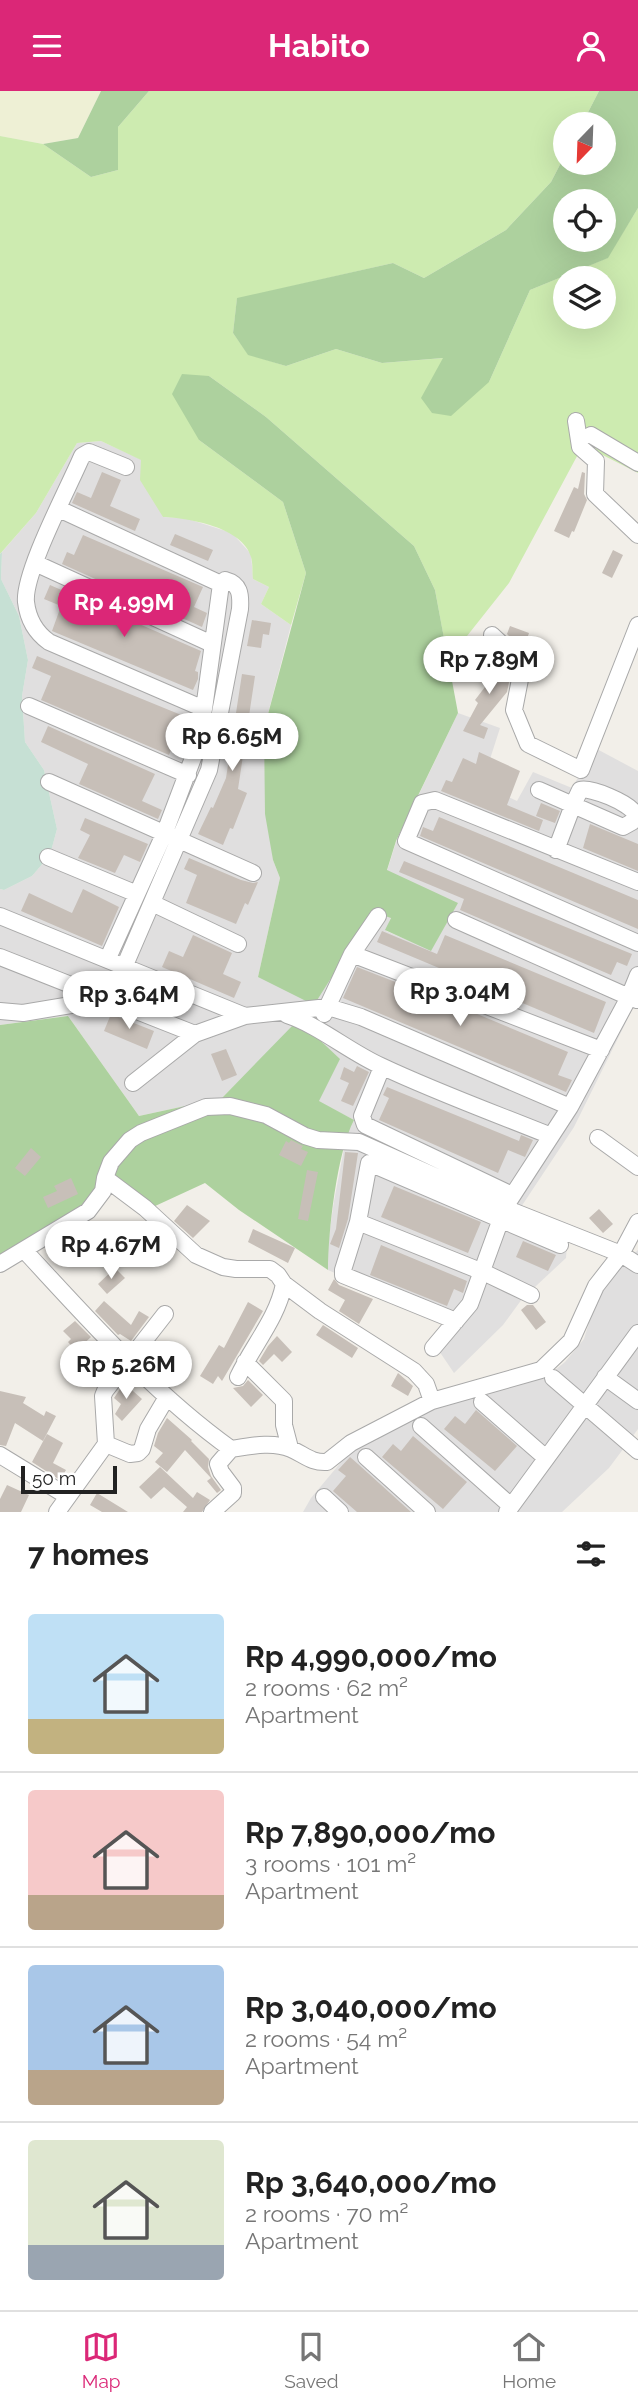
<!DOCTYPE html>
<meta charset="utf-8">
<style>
:root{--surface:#fff;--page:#f2f2f2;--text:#222;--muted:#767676;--line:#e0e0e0;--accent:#db2777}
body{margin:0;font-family:Raleway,sans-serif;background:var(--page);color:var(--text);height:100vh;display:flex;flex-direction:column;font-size:26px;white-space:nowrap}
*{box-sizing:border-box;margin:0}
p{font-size:23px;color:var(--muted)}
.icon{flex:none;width:38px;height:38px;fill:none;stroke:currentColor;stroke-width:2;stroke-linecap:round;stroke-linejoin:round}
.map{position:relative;height:1421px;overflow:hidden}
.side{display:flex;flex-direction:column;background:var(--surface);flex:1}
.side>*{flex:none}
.needle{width:46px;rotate:203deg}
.fabs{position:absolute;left:553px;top:21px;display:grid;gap:14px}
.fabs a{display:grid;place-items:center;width:63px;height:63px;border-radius:50%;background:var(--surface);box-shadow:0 7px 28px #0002;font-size:35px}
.scale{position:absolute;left:21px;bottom:18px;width:96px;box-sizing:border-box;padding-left:7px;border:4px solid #222;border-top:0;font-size:19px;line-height:24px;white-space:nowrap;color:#222;-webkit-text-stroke:5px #fff;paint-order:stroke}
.price{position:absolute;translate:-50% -60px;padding:0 16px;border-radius:24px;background:#fff;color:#222;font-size:23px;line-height:46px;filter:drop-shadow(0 2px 4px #0008)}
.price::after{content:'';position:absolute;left:50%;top:42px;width:21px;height:16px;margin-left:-10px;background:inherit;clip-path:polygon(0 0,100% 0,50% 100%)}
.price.current{background:var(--accent);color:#fff}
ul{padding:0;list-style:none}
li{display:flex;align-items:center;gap:21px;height:175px;padding:0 28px}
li+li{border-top:2px solid var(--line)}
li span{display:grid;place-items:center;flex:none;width:196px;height:140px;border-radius:7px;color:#555}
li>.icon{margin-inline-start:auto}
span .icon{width:84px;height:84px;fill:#fffc;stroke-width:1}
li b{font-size:30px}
h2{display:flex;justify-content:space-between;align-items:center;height:84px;padding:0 28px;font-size:30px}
header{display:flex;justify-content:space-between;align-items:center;height:91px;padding:0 28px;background:var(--accent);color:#fff;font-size:32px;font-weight:700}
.tabs{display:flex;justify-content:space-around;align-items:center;height:98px;border-top:2px solid var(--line);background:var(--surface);font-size:19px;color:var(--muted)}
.tabs a{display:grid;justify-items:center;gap:4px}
.tabs .current{color:var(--accent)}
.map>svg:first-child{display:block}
.residential{fill:#e0dfdf}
.farmland{fill:#eef0d5}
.grass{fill:#cdebb0;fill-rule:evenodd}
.forest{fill:#add19e;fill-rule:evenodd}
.wetland{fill:#c6e0d4}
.building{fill:#c7bfb8}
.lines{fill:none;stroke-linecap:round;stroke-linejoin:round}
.street-casing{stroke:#a9a9a9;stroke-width:18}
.street{stroke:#fff;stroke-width:16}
</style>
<header><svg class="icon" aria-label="menu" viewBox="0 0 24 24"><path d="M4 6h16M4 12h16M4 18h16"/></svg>Habito<svg class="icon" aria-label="person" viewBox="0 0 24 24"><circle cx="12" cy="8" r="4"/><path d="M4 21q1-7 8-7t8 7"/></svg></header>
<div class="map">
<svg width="638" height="1421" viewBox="0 0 638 1421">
<rect width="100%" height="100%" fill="#f2efe9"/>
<!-- residential -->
<path class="residential" d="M 101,350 L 142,369 L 163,426 L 185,427 L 232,442 L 251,463 L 253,488 L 269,496 L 261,513 L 291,534 L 264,638 L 273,769 L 280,787 L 258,886 L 374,821 L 391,826 L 386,840 L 431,859 L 387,780 L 396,751 L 458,622 L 500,637 L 482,693 L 517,710 L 533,681 L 572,697 L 595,657 L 638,680 L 638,916 L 634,915 L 574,1036 L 521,1116 L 573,1146 L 567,1153 L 566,1167 L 522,1208 L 503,1234 L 454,1282 L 433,1251 L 448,1232 L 328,1179 L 328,1152 L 334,1110 L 347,1042 L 354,1029 L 319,1011 L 294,934 L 222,1007 L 139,1025 L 68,925 L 0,934 L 0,798 L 4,799 L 32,785 L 50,764 L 57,738 L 44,679 L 25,651 L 22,605 L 28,569 L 19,525 L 1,488 L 2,461 L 36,422 L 77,352 Z
M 638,1159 L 638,1338 L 609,1377 L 562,1421 L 303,1421 L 311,1407 L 347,1364 L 371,1346 L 412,1325 L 486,1299 L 545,1287 L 565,1271 L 584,1248 L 597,1205 L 624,1171 Z"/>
<!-- farmland -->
<path class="farmland" d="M 0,0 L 101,0 L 78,47 L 43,53 L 0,45 Z"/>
<!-- grass -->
<path class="grass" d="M 149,0 L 599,0 L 582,33 L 565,33 L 565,64 L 551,91 L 506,139 L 424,187 L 393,172 L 237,208 L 233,242 L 248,263 L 286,275 L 336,258 L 382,272 L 444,267 L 489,291 L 530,199 L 607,167 L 638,117 L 638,382 L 583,354 L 509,492 L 448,569 L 435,499 L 414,455 L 266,326 L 209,285 L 199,349 L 283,411 L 306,482 L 291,534 L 261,513 L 269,496 L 253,488 C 252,481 253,472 251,466 C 243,436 188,427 163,426 L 140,389 L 141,369 L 101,350 L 77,352 L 36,422 L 0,463 L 0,45 L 43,53 L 91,86 L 118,79 L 118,36 ZM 565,187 L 604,187 L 604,226 L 565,226 Z"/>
<!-- forest -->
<path class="forest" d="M 101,0 L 149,0 L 118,36 L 118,79 L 91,86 L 43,53 L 78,47 Z
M 599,0 L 638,0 L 638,117 L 608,167 L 530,199 L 489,291 L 451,325 L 432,322 L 421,307 L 443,267 L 382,272 L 336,258 L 286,275 L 248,264 L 233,242 L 237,207 L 393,172 L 424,187 L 506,139 L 551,91 L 565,64 L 565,72 L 604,72 L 604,33 L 582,33 ZM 604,110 L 604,149 L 565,149 L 565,110 Z
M 182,283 L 209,285 L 266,326 L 414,455 L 435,499 L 458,622 L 396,750 L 387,779 L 458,812 L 431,860 L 385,839 L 391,827 L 373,821 L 314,914 L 258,886 L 280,787 L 273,769 L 265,723 L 264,638 L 306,482 L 283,411 L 199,349 L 172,303 Z
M 68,925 L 139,1025 L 222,1007 L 294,933 L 308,938 L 340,968 L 319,1010 L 354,1029 C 337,1061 328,1141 328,1179 L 239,1119 L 205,1092 L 153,1116 L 116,1093 L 0,1180 L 0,934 Z"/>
<!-- wetland -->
<path class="wetland" d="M 2,461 L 1,488 L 19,525 L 28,569 L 22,605 L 25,651 L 44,679 L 57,738 L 50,764 L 32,785 L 4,799 L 0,798 L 0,463 Z"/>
<!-- building -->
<path class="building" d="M 102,381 L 121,389 L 110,415 L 140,428 L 135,440 L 72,412 L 77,401 L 91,407 Z
M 582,381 L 585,382 L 584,403 L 587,409 L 574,441 L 572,440 L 569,447 L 554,440 L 574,396 L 578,398 Z
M 175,443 L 213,459 L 208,470 L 170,454 Z
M 83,444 L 203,496 L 194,516 L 207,522 L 202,536 L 62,473 L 67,461 L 74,464 Z
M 613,459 L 623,464 L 612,487 L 602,482 Z
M 50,494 L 201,560 L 195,580 L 198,581 L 198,588 L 193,599 L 52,540 L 61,515 L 44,508 Z
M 252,529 L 271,532 L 269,544 L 263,543 L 261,557 L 247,555 Z
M 510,535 L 529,542 L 523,559 L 507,543 Z
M 37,565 L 191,628 L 186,641 L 179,638 L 169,664 L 41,609 L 51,585 L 32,577 Z
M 488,568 L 500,577 L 505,570 L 512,577 L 507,601 L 480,634 L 488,637 L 484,648 L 463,640 L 478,612 L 475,609 L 488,592 L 477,583 Z
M 242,583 L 255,585 L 238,698 L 247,702 L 233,738 L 230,737 L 223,754 L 198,743 L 211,716 L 213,717 L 226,687 Z
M 48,635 L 155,683 L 142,710 L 162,719 L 158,728 L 79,693 L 88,673 L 41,651 Z
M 479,661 L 520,680 L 507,714 L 543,729 L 539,740 L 441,700 L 446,689 L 452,691 L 463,667 L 476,673 Z
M 541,712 L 560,720 L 555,732 L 536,725 Z
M 439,726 L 638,809 L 638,838 L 420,745 L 423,736 L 433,740 Z
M 85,727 L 148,753 L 140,771 L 124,764 L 115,782 L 78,767 L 90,744 L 80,739 Z
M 590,733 L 638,753 L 638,780 L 583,757 Z
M 189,767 L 241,789 L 253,792 L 258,791 L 248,814 L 245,812 L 236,833 L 186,812 L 197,784 L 184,778 Z
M 404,770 L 632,863 L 627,875 L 617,871 L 611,884 L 460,819 L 464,808 L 399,781 Z
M 83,798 L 119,816 L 102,855 L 21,820 L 29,802 L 72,822 Z
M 382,840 L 437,863 L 445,844 L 606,911 L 594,942 L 377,851 Z
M 193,844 L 232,862 L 223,883 L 241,891 L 234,907 L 162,876 L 169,860 L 183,866 Z
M 357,876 L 470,920 L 568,961 L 558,984 L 572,989 L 566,1001 L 343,907 Z
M 111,923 L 154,940 L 147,958 L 104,940 Z
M 226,958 L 237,984 L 222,990 L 211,963 Z
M 357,975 L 369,981 L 353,1015 L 341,1010 L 349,992 L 340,988 L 344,976 L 354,981 Z
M 387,996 L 519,1050 L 521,1044 L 533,1049 L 525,1066 L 508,1059 L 498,1082 L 379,1029 L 389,1007 L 383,1004 Z
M 291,1049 L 303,1055 L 301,1058 L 308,1061 L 301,1075 L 279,1064 L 286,1050 L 289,1052 Z
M 31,1057 L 41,1066 L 25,1085 L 15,1077 Z
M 345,1061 L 358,1062 L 348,1128 L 339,1157 L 330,1153 L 336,1138 Z
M 307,1079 L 318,1081 L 308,1130 L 298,1128 Z
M 71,1087 L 78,1103 L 48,1117 L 43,1106 L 57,1100 L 54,1095 Z
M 394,1095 L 481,1131 L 468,1162 L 381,1126 Z
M 187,1114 L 210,1130 L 193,1147 L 174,1130 Z
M 599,1118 L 613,1133 L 603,1142 L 589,1127 Z
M 253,1138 L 295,1157 L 288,1172 L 248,1151 Z
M 523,1150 L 556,1164 L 548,1180 L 516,1166 Z
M 381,1154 L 467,1190 L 463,1202 L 454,1198 L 447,1215 L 370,1184 Z
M 115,1177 L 125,1187 L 107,1203 L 98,1193 Z
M 334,1188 L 339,1194 L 373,1208 L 359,1233 L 339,1220 L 345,1209 L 328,1199 Z
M 104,1210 L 131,1234 L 139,1220 L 149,1226 L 131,1250 L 120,1243 L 118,1244 L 95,1220 Z
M 248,1211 L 263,1220 L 222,1290 L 218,1285 L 213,1293 L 200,1285 L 219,1254 L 224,1257 Z
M 527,1214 L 533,1214 L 546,1231 L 536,1239 L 521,1219 Z
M 75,1230 L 91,1246 L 76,1260 L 68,1251 L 71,1248 L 63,1240 Z
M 323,1234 L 358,1257 L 352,1267 L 316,1244 Z
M 277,1245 L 292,1261 L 282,1271 L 274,1263 L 263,1274 L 259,1270 L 268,1255 Z
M 398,1282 L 413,1295 L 408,1305 L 391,1295 Z
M 248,1289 L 263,1304 L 251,1316 L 233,1297 L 243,1295 Z
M 124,1292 L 142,1308 L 122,1330 L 115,1323 L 121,1313 L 114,1307 Z
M 0,1300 L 26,1306 L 23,1312 L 44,1325 L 46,1320 L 56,1325 L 43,1350 L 15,1332 L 6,1355 L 0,1354 Z
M 476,1319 L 517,1355 L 495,1380 L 444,1338 L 455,1325 L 465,1333 Z
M 167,1327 L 192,1349 L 191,1350 L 209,1368 L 208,1376 L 211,1385 L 221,1399 L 217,1402 L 207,1390 L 211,1387 L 185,1359 L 167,1381 L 155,1371 L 163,1362 L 154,1355 L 158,1342 Z
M 47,1343 L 63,1352 L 53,1372 L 66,1379 L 60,1389 L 32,1371 Z
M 413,1345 L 467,1391 L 443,1418 L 382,1366 L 393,1353 L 401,1360 Z
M 350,1366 L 358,1373 L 411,1421 L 357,1421 L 334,1401 L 333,1400 L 346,1385 L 338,1379 Z
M 160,1376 L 193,1407 L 197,1401 L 210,1409 L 202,1421 L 183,1421 L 187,1416 L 164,1396 L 151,1408 L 139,1396 Z
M 7,1394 L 29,1404 L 21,1421 L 0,1421 L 0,1408 Z
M 97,1402 L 128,1421 L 102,1421 L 90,1414 Z"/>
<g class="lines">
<defs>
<path id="street" d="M 576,330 L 580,356 L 596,370 L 595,403 L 638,444
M 591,344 L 638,372
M 126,376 L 89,361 L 82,365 C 69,396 23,482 26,511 C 28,528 35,541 49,551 L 204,618
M 59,418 L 221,493
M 35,472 L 212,553
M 492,544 L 523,573 L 514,619 L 528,653 L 581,679 L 638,534
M 29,615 L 188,684
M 49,691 L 253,782
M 539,699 L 573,714 L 580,699 C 591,696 630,712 635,723 L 632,731 L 623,736 L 573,714 L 556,759
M 48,766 L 137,803
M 638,791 L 435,709 L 422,712 L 406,750 L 638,852
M 152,812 L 238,853
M 0,825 L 245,925
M 456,829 L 629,906 L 570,1016 L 509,1110
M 352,863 L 601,959
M 0,866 L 195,943
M 108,867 L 165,741 L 193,667 L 204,618 L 221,493 L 225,489 C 240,493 241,503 240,518 L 209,679 L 125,874
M 637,909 L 629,906 L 638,884
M 0,920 L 23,922 L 71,914 L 79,898
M 324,923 L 352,863 L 378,825
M 287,924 C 320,935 348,960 381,975 C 436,1001 494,1022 551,1045
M 382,976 L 362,1025 L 365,1034 L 512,1104
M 133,992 L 195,943 L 245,925 L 328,916 L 361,926 L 570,1016
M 598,1047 L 638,1076
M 105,1087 L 145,1117 L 196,1164 L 223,1176 L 236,1178 L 270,1178 L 278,1184 L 284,1193 L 320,1220 L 414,1280 L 426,1293 L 432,1310
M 358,1131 L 483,1181 L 531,1204
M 24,1159 C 89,1229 152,1301 231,1358 C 250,1355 273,1350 291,1358 C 305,1364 311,1372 327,1371 L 351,1352 L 432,1310 L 541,1279 L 571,1250 L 596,1195 L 621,1163 L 638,1131
M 0,1173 L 88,1120 L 103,1100 L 105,1087 L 111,1071 L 130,1049 L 141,1042 L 206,1016 L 230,1015 L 266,1024 L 305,1045 L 318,1049 L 359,1051 L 515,1121 L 621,1163 L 638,1174
M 456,1230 L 343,1184 L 343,1179 L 358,1131 L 369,1072 L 560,1154
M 433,1257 L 470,1213 L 502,1125
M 245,1271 L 284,1310 L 284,1334 L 290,1357
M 238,1286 C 253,1254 277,1228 284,1193
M 605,1286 L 638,1310
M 553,1287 L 638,1360
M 482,1311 L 546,1367
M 421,1335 L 511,1415
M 106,1353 L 130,1363 L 138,1362 L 142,1358 L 148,1338 L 167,1306
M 0,1364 L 67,1405
M 366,1366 L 427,1421
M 324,1406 L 340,1421
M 57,1421 L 106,1353 L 103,1305 L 105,1300 L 165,1223
M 212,1421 L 233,1402 L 233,1397 L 221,1381 L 218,1373 L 231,1358
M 507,1421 L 638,1242"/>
</defs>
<!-- street casing -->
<use href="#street" class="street-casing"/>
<!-- street -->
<use href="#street" class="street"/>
</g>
</svg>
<div class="fabs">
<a><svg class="needle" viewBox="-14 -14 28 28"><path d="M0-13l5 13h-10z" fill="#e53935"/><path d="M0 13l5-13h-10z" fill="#767676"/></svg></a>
<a><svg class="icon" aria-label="locate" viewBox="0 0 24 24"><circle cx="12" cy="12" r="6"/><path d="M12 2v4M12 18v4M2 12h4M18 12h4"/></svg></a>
<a><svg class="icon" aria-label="layers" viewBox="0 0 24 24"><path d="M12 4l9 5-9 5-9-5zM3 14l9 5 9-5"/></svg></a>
</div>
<div class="scale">50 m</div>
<b class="price current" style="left:124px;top:548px">Rp 4.99M</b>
<b class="price" style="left:489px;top:605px">Rp 7.89M</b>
<b class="price" style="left:232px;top:682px">Rp 6.65M</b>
<b class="price" style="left:460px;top:937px">Rp 3.04M</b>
<b class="price" style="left:129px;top:940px">Rp 3.64M</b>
<b class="price" style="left:111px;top:1190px">Rp 4.67M</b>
<b class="price" style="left:126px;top:1310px">Rp 5.26M</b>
</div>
<section class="side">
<h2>7 homes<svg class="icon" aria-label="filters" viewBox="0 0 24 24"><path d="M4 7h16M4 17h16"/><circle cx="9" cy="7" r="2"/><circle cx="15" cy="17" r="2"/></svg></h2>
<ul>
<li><span style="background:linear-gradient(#bfe0f5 75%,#c2b280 0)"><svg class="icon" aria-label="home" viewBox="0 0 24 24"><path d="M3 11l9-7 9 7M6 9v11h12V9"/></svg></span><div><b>Rp 4,990,000/mo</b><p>2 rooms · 62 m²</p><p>Apartment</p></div></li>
<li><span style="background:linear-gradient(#f6c9c9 75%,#b9a48a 0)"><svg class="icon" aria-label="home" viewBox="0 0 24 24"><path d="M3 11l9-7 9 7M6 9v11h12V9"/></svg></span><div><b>Rp 7,890,000/mo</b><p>3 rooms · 101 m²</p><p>Apartment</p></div></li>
<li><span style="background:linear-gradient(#a9c7e8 75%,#b9a48a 0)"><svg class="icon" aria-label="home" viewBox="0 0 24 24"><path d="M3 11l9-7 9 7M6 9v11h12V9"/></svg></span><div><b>Rp 3,040,000/mo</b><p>2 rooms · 54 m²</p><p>Apartment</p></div></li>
<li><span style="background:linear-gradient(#dfe7d0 75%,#9aa5b1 0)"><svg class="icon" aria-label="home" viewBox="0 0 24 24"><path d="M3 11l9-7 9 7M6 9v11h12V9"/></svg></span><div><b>Rp 3,640,000/mo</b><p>2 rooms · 70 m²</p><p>Apartment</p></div></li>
</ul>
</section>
<nav class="tabs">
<a class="current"><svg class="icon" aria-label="map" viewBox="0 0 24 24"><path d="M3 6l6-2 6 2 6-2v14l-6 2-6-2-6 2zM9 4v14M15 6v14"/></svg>Map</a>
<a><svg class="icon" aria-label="saved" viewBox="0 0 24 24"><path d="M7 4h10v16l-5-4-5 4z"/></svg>Saved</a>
<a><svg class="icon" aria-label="home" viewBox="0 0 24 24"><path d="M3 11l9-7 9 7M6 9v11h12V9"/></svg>Home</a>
</nav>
